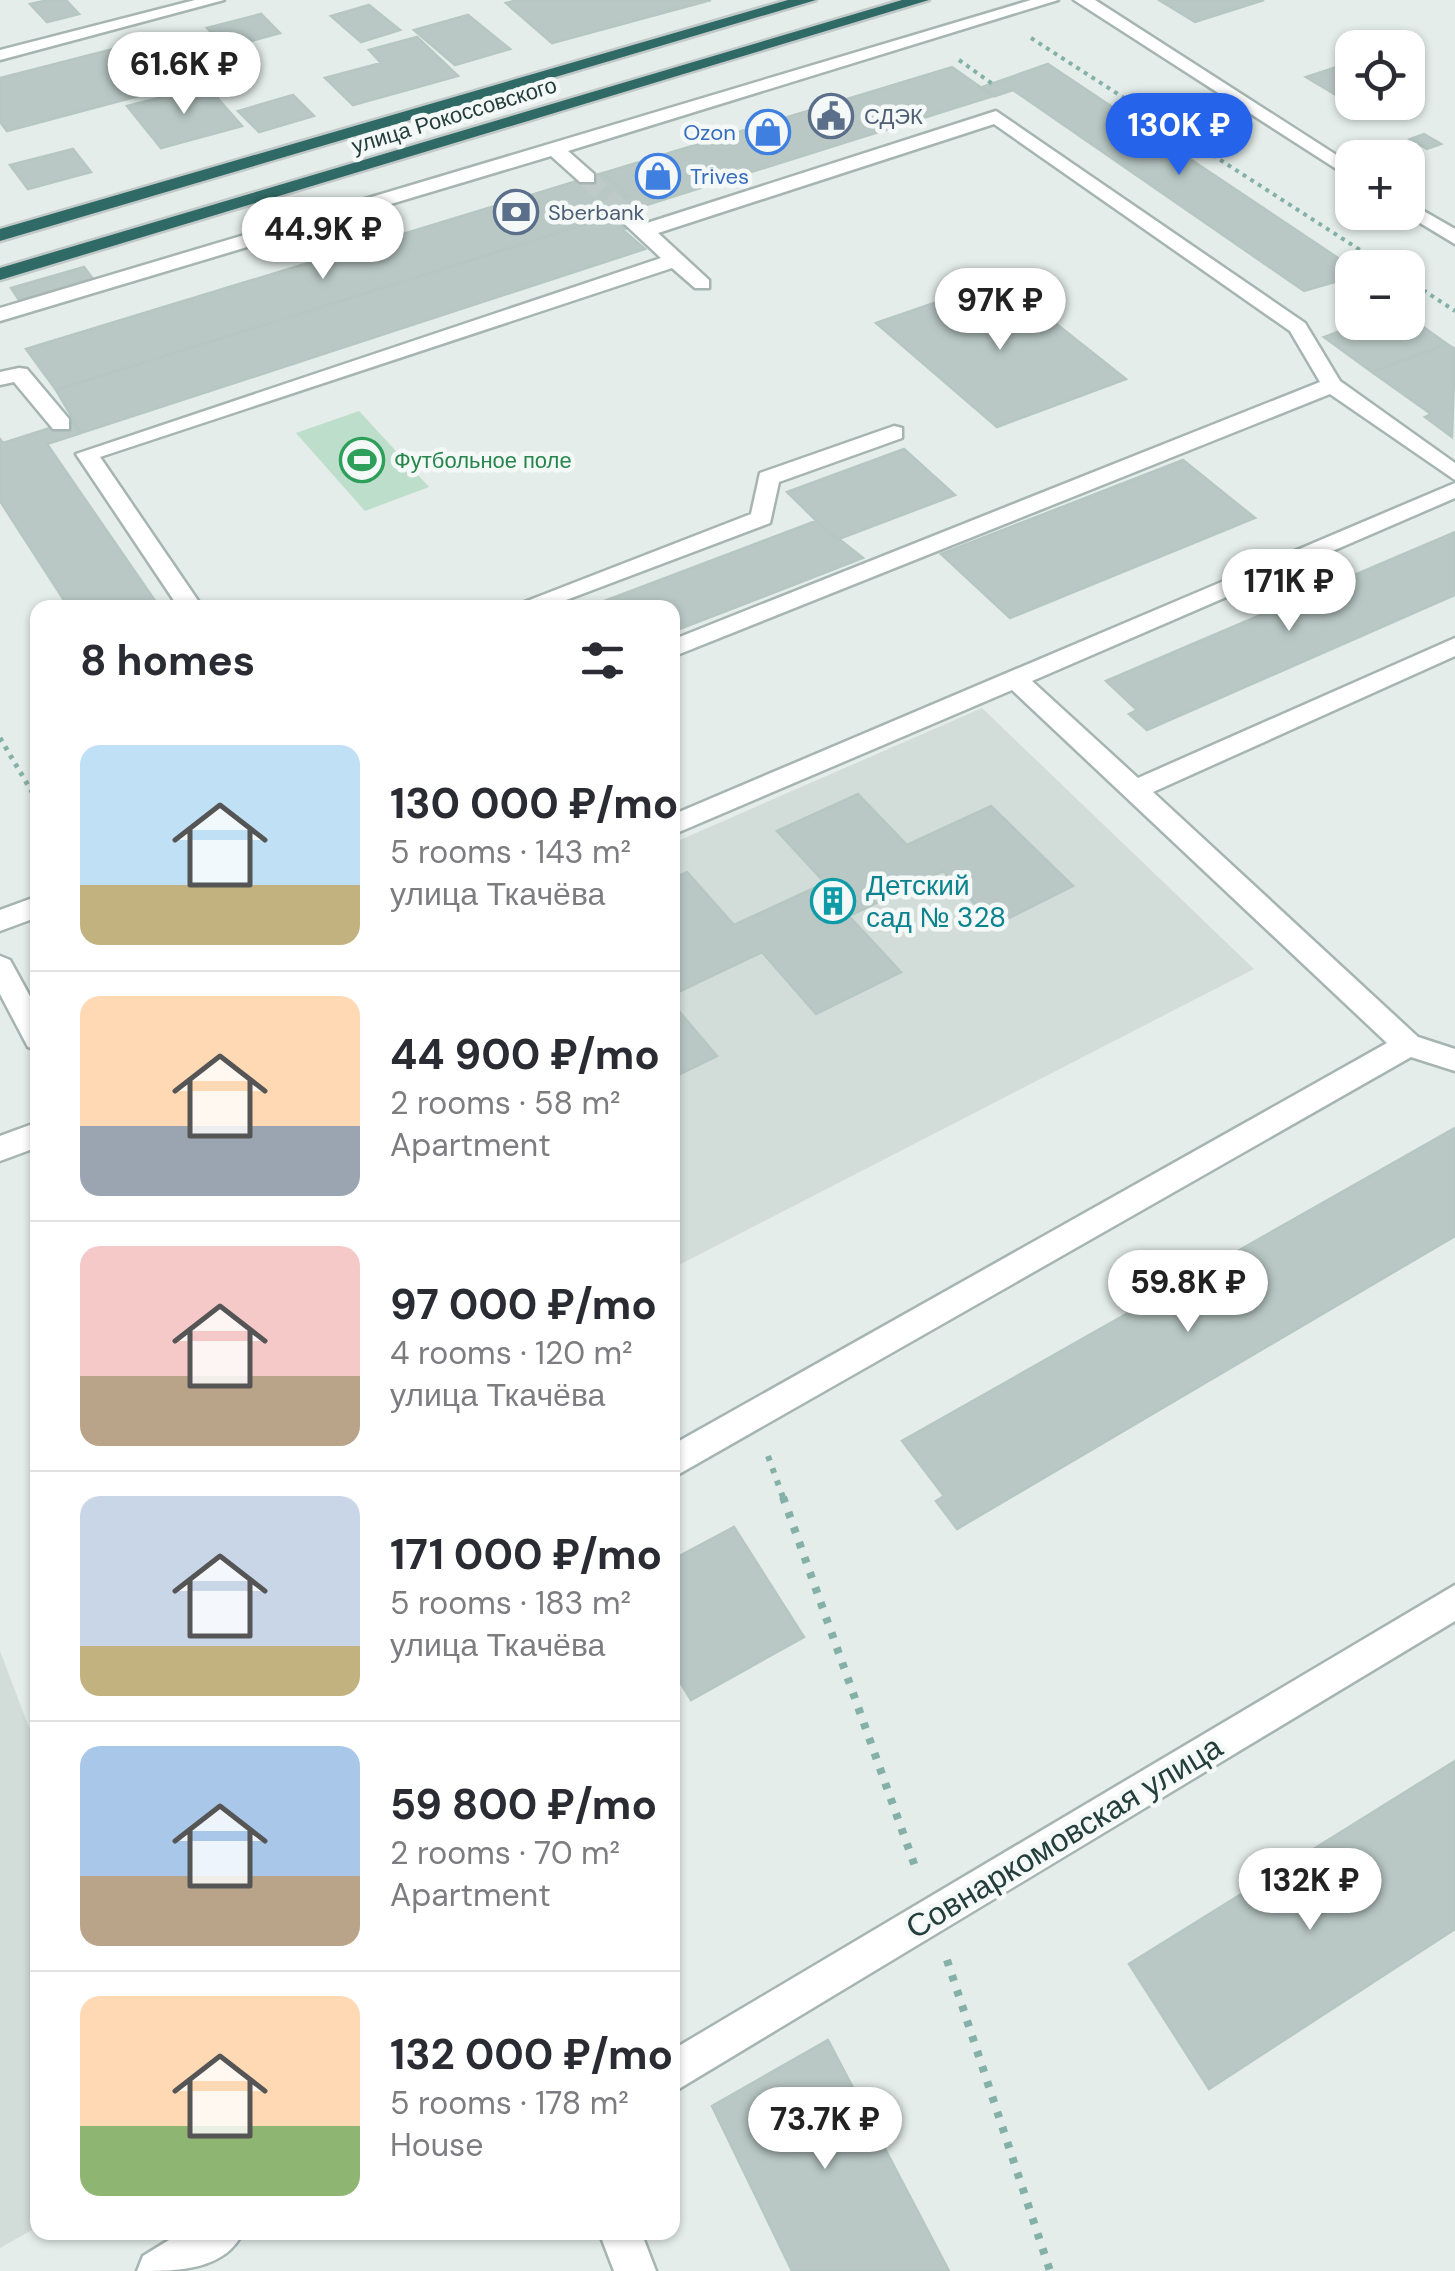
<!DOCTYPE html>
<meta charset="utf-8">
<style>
:root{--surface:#fff;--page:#f2f2f3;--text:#2b2b33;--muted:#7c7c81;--line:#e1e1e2;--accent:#2563eb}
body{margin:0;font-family:"DM Sans",sans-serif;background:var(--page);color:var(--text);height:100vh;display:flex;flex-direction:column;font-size:38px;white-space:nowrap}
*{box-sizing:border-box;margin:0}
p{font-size:32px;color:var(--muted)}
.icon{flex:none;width:55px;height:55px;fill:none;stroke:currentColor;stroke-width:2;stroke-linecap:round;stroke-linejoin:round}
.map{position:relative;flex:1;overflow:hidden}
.panel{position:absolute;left:30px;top:600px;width:650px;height:1640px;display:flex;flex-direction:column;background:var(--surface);border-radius:20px;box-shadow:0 2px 8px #0004}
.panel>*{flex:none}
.fabs{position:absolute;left:1335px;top:30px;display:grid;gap:20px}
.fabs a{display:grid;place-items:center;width:90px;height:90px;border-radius:20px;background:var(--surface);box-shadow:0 2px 8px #0004;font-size:50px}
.price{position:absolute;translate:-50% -85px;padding:0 22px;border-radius:35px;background:#fff;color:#222;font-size:32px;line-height:65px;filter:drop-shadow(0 2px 5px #0008)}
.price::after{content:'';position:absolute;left:50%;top:60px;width:30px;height:22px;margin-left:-15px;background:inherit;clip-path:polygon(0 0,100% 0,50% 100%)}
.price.current{background:var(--accent);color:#fff}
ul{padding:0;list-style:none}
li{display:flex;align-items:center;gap:30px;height:250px;padding:0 50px}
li+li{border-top:2px solid var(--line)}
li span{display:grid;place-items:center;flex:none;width:280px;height:200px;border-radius:20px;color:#555}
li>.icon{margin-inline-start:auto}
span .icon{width:120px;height:120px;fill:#fffc;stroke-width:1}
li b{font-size:42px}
h2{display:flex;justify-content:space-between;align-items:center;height:120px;padding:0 50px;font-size:42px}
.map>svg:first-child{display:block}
.built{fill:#d2ddd9}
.green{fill:#bddeca}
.building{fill:#b9c8c4;stroke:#b6c7c2;stroke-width:2.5}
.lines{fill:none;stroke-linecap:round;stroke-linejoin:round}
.minor-tunnel{stroke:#bdcac7;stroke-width:19;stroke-dasharray:19 10;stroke-linecap:butt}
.minor-casing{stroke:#a6b5b2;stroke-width:5}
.highway-casing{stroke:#c1c9c8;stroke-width:5}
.path-far3{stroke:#85b0a8;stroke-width:4;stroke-dasharray:4 5;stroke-linecap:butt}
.path-far2{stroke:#85b0a8;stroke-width:5;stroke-dasharray:4 6;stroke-linecap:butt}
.path-far1{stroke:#85b0a8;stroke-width:6;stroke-dasharray:5 8;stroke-linecap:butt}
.path{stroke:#85b0a8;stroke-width:8;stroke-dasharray:6 10;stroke-linecap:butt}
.minor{fill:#fff;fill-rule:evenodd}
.highway{fill:#306a66;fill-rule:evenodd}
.labels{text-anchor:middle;stroke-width:9;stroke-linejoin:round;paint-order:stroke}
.far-street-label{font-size:22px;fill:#233e3b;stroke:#f4f9f8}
.far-service-label{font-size:22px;fill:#4e5e75;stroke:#f4f9f8;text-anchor:start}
.far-shop-label{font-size:22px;fill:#366cbe;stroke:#f4f9f8;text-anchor:end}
.far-leisure-label{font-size:22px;fill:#27864d;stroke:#f4f9f8;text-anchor:start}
.culture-label{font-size:28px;fill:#0d838f;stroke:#f4f9f8;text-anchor:start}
.near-street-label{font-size:32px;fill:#233e3b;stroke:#f4f9f8}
</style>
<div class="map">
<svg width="1455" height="2271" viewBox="0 0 1455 2271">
<rect width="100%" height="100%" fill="#e4edea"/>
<!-- built -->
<path class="built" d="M 982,708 L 1254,969 L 673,1268 L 673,843 Z
M 0,1651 L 38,1751 L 37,2227 L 0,2248 Z"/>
<!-- green -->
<path class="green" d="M 359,411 L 429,487 L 365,511 L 296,433 Z"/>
<!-- building -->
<path class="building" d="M 48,0 L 66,0 L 79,14 L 47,22 L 30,4 Z
M 518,0 L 711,0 L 552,43 L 506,3 Z
M 1159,0 L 1264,0 L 1195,22 Z
M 369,5 L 400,30 L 361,42 L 331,16 Z
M 261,14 L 280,33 L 226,48 L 207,28 Z
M 468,15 L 510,49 L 455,65 L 414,30 Z
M 417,37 L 458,76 L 353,105 L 325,78 L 381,63 L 369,50 Z
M 137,43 L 176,86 L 7,131 L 0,122 L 0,78 Z
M 1048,64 L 1353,268 L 1352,277 L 1304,291 L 1013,90 L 995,96 L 982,87 Z
M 952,67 L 993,96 L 618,214 L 606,203 L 628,196 L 603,173 Z
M 1337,67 L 1352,77 L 1352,99 L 1346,101 L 1306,77 Z
M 207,86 L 242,126 L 161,148 L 127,106 Z
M 293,95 L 314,116 L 259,132 L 238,111 Z
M 1424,134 L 1441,144 L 1427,149 L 1410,139 Z
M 73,149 L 91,172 L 28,189 L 10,165 Z
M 603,173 L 628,196 L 606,203 L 618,214 L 56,390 L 26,349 Z
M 616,215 L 630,227 L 623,230 L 645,249 L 81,433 L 56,390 Z
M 84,267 L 93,279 L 19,300 L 11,288 Z
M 1001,280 L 1126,379 L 997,427 L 876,323 Z
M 1408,316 L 1447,344 L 1372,372 L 1324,337 L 1364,322 L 1408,322 Z
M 1447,344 L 1455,349 L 1452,437 L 1425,417 L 1431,414 L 1372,372 Z
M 72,421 L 81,433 L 47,444 L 160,608 L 69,608 L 0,501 L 0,439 L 3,443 Z
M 904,449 L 955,495 L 836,540 L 787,492 Z
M 1183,460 L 1255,518 L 1010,618 L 941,554 Z
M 816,521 L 863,558 L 672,632 L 672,608 L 586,608 Z
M 1455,532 L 1455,595 L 1147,730 L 1129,714 L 1137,710 L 1106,681 Z
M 858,794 L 907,845 L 991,806 L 1073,886 L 995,925 L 943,871 L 849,916 L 901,972 L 816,1014 L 762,952 L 672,995 L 672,879 L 687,872 L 734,925 L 825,883 L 777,831 Z
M 672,1003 L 717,1056 L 672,1078 Z
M 1455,1128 L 1455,1236 L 957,1529 L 936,1501 L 944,1496 L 902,1441 Z
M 734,1527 L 804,1637 L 691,1700 L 672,1669 L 672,1560 Z
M 1455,1761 L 1455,1929 L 1209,2089 L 1129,1964 Z
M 828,2040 L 949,2271 L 792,2271 L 712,2106 Z"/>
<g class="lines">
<!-- minor-tunnel -->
<path class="minor-tunnel" d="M 587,178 L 623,212"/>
<defs>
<path id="minor" d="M 195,0 L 224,0 L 0,60 L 0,50 Z
M 1031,0 L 1058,0 L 568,151 L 594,174 L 594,182 L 580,182 L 551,156 L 0,321 L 0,308 Z
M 1074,0 L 1095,0 L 1352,165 L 1352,179 Z
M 996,111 L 1305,323 L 1340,381 L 1455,463 L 1455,480 L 1330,394 L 672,657 L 672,640 L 1320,382 L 1290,331 L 994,124 L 658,233 L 709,280 L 709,288 L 695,288 L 672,268 L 100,457 L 203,608 L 179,608 L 76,454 L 661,258 L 616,216 L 616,208 L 630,208 L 647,223 Z
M 1408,202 L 1455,229 L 1455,244 L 1402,212 L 1408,212 Z
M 19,368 L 27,369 L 69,419 L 69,429 L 53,429 L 14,382 L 0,385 L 0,372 Z
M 894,426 L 902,428 L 902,438 L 779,482 L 770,523 L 545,608 L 509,608 L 751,514 L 760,473 Z
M 1455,483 L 1455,498 L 1032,681 L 1138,778 L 1455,638 L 1455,656 L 1153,792 L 1418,1037 L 1455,1049 L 1455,1071 L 1411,1057 L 672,1478 L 672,1445 L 1387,1043 L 1012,690 L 672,835 L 672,815 Z
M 38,896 L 38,917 L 0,931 L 0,910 Z
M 0,956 L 10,960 L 38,1011 L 38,1050 L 28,1047 L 0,994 Z
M 38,1122 L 38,1147 L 0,1161 L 0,1136 Z
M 1455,1585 L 1455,1621 L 672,2093 L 672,2050 Z
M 182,2232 L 243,2232 C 225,2271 176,2271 137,2271 L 143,2256 Z
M 599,2232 L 641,2232 L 656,2271 L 614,2271 Z"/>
<path id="highway" d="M 788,0 L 816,0 L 0,241 L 0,229 Z
M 902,0 L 929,0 L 0,280 L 0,268 Z"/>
</defs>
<!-- minor casing -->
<use href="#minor" class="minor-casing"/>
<!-- highway casing -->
<use href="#highway" class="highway-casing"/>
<!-- path-far3 -->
<path class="path-far3" d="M 1031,38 L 1388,268
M 959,60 L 994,85
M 1408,280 L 1455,311"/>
<!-- path-far2 -->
<path class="path-far2" d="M 0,738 L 38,802"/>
<!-- path-far1 -->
<path class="path-far1" d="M 768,1456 L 784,1500"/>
<!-- path -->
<path class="path" d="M 783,1497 L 917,1872
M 947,1960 L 1050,2271"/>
<!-- minor -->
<use href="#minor" class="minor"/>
<!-- highway -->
<use href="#highway" class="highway"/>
</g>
<!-- icons -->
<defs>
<symbol id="civic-ring" viewBox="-11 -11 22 22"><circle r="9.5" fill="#f4f9f8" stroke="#5c6f8a" stroke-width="1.5"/><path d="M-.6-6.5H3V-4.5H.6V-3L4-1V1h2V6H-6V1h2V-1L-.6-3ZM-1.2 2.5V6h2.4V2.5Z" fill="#5c6f8a"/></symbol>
<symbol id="shop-ring" viewBox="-11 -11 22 22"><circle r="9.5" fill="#f4f9f8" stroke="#3f7fe0" stroke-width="1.5"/><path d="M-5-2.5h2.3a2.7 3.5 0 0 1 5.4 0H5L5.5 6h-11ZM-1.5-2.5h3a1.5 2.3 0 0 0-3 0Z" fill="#3f7fe0"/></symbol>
<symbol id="bank-ring" viewBox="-11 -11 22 22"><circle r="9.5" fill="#f4f9f8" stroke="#5c6f8a" stroke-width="1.5"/><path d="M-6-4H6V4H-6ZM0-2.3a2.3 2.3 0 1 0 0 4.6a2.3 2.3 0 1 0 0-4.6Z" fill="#5c6f8a"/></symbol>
<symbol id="stadium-ring" viewBox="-11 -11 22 22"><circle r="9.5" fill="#f4f9f8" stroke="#2e9e5b" stroke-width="1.5"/><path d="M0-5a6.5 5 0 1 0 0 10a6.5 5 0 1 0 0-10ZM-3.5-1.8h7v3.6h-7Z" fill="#2e9e5b"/></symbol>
<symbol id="building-ring" viewBox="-11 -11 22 22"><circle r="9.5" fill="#f4f9f8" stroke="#0f9aa8" stroke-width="1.5"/><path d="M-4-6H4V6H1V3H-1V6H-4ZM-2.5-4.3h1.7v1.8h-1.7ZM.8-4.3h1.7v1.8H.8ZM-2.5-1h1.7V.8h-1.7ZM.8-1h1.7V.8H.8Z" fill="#0f9aa8"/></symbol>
</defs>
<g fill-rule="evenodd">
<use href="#civic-ring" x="806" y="91" width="50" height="50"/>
<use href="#shop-ring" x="743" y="107" width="50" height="50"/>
<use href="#shop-ring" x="633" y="151" width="50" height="50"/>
<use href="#bank-ring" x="491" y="187" width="50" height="50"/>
<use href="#stadium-ring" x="337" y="435" width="50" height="50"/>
<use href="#building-ring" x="808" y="876" width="50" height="50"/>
</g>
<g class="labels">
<!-- far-street labels -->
<g class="far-street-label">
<text transform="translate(454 115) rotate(-17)" y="8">улица Рокоссовского</text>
</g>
<!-- far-service labels -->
<g class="far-service-label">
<text x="864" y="124">СДЭК</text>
<text x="548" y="220">Sberbank</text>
</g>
<!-- far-shop labels -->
<g class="far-shop-label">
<text x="736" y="140">Ozon</text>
<text x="690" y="184" text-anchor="start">Trives</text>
</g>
<!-- far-leisure labels -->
<g class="far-leisure-label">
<text x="394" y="468">Футбольное поле</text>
</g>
<!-- culture labels -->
<g class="culture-label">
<text x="866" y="895">Детский<tspan x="866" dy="32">сад № 328</tspan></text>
</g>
<!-- near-street labels -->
<g class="near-street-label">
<text transform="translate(1064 1837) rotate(-31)" y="11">Совнаркомовская улица</text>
</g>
</g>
</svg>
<div class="fabs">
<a><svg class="icon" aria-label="locate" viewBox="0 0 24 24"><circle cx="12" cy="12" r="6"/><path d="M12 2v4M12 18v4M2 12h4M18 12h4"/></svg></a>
<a>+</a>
<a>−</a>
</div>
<b class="price" style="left:184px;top:117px">61.6K ₽</b>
<b class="price current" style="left:1179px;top:178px">130K ₽</b>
<b class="price" style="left:323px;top:282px">44.9K ₽</b>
<b class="price" style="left:1000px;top:353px">97K ₽</b>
<b class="price" style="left:1289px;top:634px">171K ₽</b>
<b class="price" style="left:1188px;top:1335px">59.8K ₽</b>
<b class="price" style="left:1310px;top:1933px">132K ₽</b>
<b class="price" style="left:825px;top:2172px">73.7K ₽</b>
<section class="panel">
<h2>8 homes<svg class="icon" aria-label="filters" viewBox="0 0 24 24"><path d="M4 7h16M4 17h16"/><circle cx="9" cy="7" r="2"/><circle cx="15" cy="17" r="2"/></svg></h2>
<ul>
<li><span style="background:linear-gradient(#bfe0f5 70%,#c2b280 0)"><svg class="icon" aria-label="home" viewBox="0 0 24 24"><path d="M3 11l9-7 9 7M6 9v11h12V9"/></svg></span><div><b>130 000 ₽/mo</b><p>5 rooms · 143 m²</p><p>улица Ткачёва</p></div></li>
<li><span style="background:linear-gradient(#ffd9b3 65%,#9aa5b1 0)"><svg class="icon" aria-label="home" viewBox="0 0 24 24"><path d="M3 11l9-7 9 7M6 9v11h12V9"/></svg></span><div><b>44 900 ₽/mo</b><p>2 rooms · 58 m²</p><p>Apartment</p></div></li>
<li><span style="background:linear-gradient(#f6c9c9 65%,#b9a48a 0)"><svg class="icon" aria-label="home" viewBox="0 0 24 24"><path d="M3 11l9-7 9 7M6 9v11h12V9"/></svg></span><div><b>97 000 ₽/mo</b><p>4 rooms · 120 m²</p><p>улица Ткачёва</p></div></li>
<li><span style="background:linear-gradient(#c9d6e8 75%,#c2b280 0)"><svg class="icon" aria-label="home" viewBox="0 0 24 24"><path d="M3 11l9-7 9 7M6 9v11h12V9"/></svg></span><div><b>171 000 ₽/mo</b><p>5 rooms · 183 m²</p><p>улица Ткачёва</p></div></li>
<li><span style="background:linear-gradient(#a9c7e8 65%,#b9a48a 0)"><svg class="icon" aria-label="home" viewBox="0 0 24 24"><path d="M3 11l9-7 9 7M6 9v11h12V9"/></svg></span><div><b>59 800 ₽/mo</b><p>2 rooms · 70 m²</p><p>Apartment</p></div></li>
<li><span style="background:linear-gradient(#ffd9b3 65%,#8fb573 0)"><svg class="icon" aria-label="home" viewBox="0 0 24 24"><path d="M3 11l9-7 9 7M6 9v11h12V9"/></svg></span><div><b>132 000 ₽/mo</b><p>5 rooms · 178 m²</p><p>House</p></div></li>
</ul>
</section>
</div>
